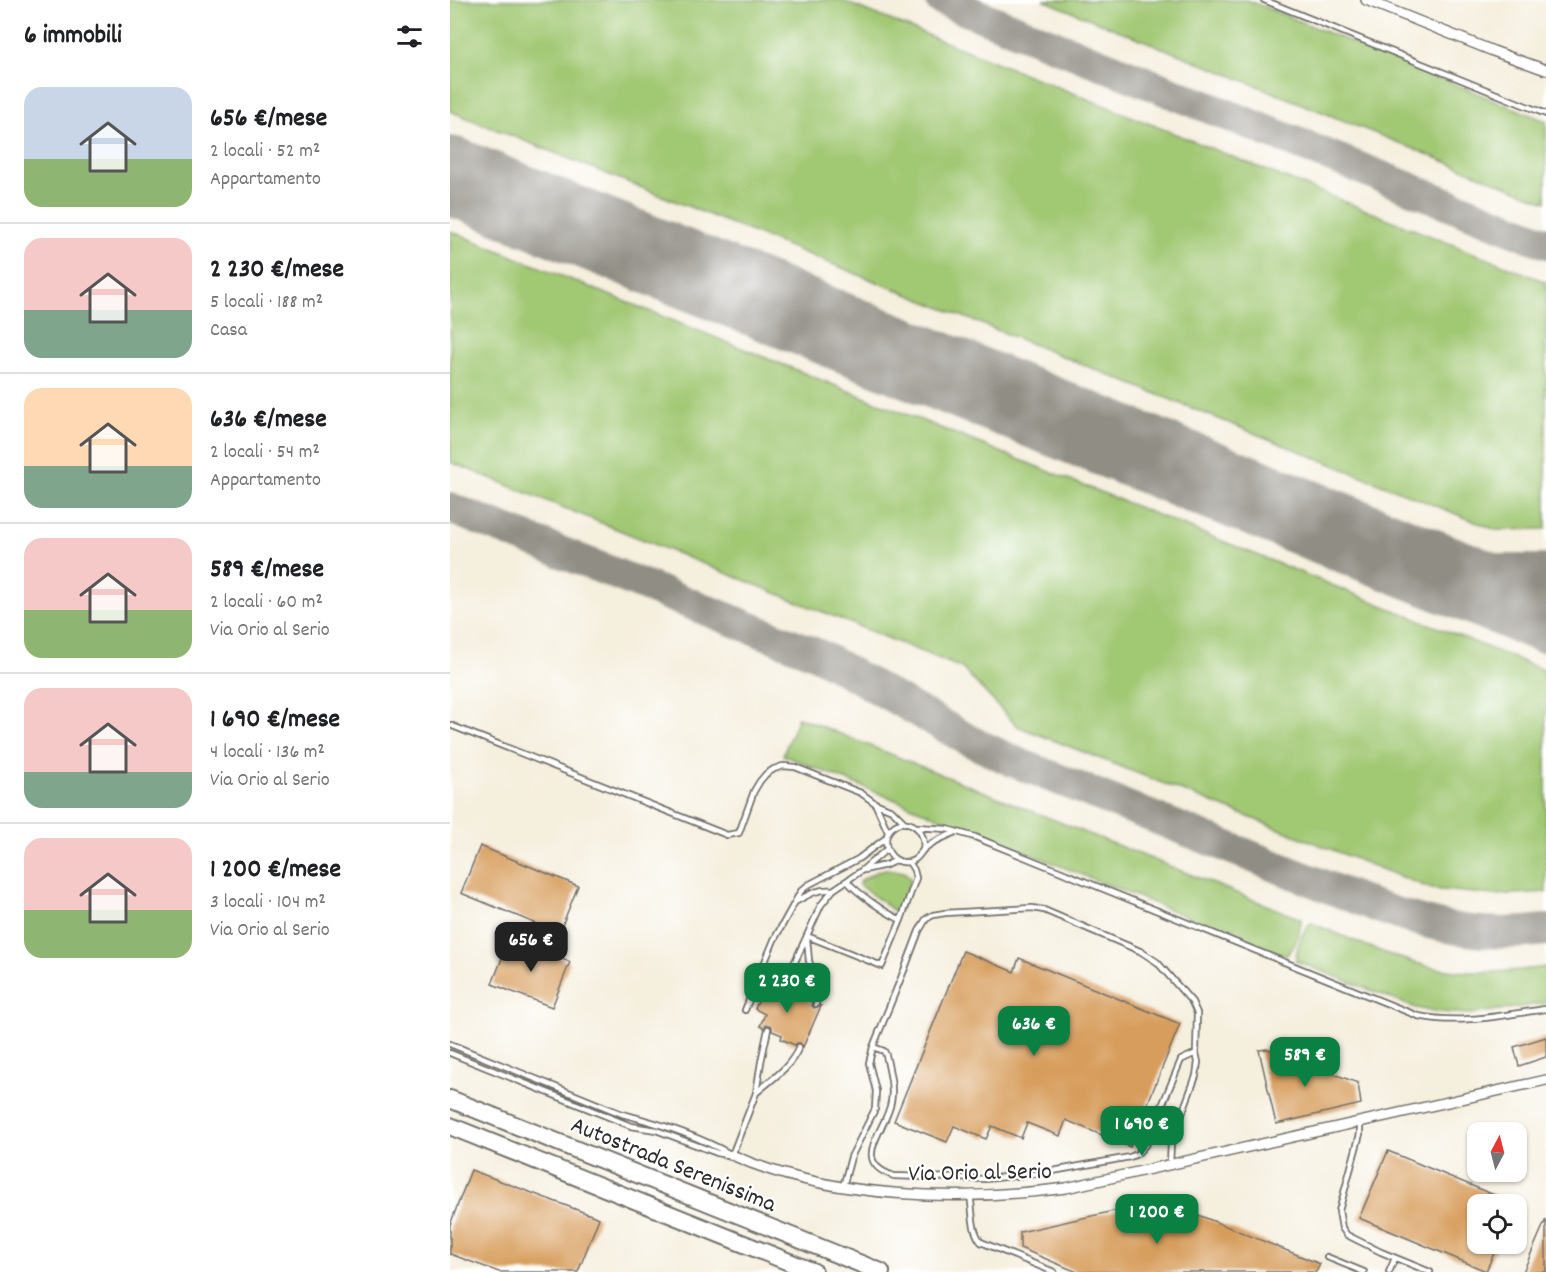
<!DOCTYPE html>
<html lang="it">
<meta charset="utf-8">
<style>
:root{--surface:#fff;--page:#f2f2f2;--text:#202124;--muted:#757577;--line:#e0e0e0;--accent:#0b8043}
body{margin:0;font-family:Dekko,sans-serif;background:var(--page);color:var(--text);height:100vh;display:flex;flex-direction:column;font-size:22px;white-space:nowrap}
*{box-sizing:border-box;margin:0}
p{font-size:20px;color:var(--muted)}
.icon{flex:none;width:33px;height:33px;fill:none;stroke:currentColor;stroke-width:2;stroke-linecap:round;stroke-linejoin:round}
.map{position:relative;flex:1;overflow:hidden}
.sheet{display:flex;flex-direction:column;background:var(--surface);width:450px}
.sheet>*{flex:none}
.needle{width:39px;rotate:7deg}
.fabs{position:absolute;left:1017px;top:1122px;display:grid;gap:12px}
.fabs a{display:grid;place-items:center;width:60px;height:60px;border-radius:12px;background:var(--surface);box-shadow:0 2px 4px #0004;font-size:30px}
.price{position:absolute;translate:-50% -51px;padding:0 14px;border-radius:12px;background:var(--accent);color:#fff;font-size:20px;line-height:39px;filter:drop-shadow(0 2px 3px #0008)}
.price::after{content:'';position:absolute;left:50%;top:36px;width:18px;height:14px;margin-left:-9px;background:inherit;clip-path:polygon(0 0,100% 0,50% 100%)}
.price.current{background:#222;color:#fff}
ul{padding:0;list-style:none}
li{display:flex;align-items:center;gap:18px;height:150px;padding:0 24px}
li+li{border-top:2px solid var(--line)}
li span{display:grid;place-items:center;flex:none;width:168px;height:120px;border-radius:18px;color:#555}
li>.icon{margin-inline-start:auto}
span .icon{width:72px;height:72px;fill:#fffc;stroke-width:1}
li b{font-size:26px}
h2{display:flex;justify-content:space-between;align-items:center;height:72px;padding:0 24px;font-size:26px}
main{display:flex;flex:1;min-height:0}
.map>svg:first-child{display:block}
.green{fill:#a1c873;stroke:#667a4f;stroke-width:1.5}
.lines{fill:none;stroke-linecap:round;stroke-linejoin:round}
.taxiway{stroke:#908d84;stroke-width:32}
.runway{stroke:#908d84;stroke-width:78}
.building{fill:#d79d5c}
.lane-casing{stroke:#72706a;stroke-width:8}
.street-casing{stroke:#72706a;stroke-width:12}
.highway-casing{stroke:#72706a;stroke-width:20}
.lane{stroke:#fff;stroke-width:4.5}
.street{stroke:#fff;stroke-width:9}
.highway{stroke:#fff;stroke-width:16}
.labels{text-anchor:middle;stroke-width:4.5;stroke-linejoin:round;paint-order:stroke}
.street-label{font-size:24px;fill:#2b2b2b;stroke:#fff}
</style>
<main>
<section class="sheet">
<h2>6 immobili<svg class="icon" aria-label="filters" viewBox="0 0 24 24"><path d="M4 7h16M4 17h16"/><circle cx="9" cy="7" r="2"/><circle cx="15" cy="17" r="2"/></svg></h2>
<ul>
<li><span style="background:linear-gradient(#c9d6e8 60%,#8fb573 0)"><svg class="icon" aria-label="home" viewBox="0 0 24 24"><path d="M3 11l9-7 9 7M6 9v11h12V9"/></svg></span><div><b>656 €/mese</b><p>2 locali · 52 m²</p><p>Appartamento</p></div></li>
<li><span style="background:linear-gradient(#f6c9c9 60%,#7fa58c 0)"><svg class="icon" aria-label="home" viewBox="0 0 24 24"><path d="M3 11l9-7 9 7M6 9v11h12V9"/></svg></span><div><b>2 230 €/mese</b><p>5 locali · 188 m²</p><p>Casa</p></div></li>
<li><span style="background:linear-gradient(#ffd9b3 65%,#7fa58c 0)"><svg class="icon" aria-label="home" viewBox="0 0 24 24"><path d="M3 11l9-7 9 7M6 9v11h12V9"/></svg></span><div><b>636 €/mese</b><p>2 locali · 54 m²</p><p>Appartamento</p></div></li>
<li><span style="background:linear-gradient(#f6c9c9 60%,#8fb573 0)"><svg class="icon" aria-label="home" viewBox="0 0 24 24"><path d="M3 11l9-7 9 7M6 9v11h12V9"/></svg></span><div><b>589 €/mese</b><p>2 locali · 60 m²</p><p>Via Orio al Serio</p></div></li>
<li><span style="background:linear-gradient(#f6c9c9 70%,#7fa58c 0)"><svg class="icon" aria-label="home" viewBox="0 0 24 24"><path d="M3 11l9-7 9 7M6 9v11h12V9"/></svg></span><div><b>1 690 €/mese</b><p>4 locali · 136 m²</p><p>Via Orio al Serio</p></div></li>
<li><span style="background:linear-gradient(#f6c9c9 60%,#8fb573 0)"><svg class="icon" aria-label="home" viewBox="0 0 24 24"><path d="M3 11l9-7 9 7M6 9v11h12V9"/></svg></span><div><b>1 200 €/mese</b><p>3 locali · 104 m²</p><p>Via Orio al Serio</p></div></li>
</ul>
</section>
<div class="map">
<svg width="1096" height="1272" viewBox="0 0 1096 1272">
<rect width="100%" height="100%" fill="#fff"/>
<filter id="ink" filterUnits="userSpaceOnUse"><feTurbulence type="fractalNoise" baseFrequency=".0167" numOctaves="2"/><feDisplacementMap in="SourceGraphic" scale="12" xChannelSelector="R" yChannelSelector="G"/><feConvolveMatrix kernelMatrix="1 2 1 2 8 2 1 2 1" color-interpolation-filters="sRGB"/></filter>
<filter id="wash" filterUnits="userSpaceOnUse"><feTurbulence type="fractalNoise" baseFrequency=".008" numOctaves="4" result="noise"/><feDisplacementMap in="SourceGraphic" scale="24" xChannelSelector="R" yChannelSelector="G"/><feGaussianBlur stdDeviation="1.35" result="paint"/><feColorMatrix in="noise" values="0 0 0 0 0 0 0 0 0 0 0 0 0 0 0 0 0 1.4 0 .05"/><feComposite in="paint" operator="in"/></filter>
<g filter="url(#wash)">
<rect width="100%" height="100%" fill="#f5efde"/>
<!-- green -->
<path class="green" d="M 0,0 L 390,0 L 1096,282 L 1096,529 L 1046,530 L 0,111 Z
M 593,0 L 797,0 L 1096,121 L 1096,202 Z
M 0,231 L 1096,671 L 1096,892 L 1045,895 L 982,889 L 567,726 L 512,668 L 0,462 Z
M 348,717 L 851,919 C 851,930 845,950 835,956 L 333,755 Z
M 435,869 L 454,872 L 460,877 L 460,883 L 450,910 L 447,911 L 443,910 L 409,885 L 410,881 L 428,871 Z
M 861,923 C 907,941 954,965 1004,971 C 1034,974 1066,971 1096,967 L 1096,1003 L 1022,1014 L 989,1012 L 966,1008 L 846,961 C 846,950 852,929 861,923 Z"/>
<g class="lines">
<!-- taxiway -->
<path class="taxiway" d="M 491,0 L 1096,243
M 0,508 L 369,655 L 520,741 L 565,762 L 925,906 C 985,928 1032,938 1096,930
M 932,548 L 1028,568 L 1051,570 L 1096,570"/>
<!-- runway -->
<path class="runway" d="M 0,175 L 1096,614"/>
</g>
<g id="blocks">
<!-- building -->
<path class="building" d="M 30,846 L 128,886 L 109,933 L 11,893 Z
M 60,938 L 120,962 L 102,1007 L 42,984 Z
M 513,951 L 564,972 L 569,958 L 730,1024 L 680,1147 L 616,1120 L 610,1136 L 577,1123 L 571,1138 L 542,1126 L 536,1139 L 504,1126 L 497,1142 L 444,1121 Z
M 316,983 L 328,988 L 328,992 L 331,994 L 334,994 L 336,991 L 362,1002 L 362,1006 L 364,1008 L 371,1006 L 353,1047 L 350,1043 L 347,1043 L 345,1045 L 331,1039 L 332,1035 L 322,1031 L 322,1027 L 319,1025 L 316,1025 L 314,1028 L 310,1026 L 315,1014 L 305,1009 Z
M 1096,1037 L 1096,1057 L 1069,1066 L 1064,1047 Z
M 818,1049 L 908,1083 L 911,1104 L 826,1124 L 809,1050 Z
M 938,1151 L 1066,1204 L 1028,1204 L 1028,1244 L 1048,1244 L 1036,1271 L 909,1218 Z
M 21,1170 L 149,1218 L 128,1272 L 49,1272 L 0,1254 L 0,1225 Z
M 716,1202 L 870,1264 L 866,1272 L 627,1272 L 570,1248 L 570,1232 L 686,1206 L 710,1215 Z
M 1096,1219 L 1096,1272 L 1073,1272 Z"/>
</g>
</g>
<g filter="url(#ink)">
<use href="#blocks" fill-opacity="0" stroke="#72706a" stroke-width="1.5"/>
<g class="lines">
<defs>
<path id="lane" d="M 814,0 L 1096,114
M 0,725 L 277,835 L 289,833 L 304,791 L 310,781 L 316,774 L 324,769 L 333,766 L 345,767 L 411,793 L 425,803 L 442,810 L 455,823
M 425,803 L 438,832
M 467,827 L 497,829 L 525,837 L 968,1016 C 1011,1025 1053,1015 1096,1009
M 473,850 C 478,828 453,812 439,831 C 430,845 442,865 459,862 C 467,860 469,855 473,850 C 482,841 496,837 506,832
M 414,870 L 436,865 L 447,860
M 397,881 C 408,894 436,913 451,920
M 345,902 C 358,895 368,888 383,890
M 357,936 L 432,966 L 451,920 L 466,878 L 464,870 L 459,862
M 357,939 L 359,961 L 369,991 L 366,1004
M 332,990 L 371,905 L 383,890 L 411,871 L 437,849
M 295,1010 L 324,940 L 351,891 L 358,885 L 408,859 L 436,838
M 0,1044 L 172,1114 C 208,1123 250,1137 282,1155
M 423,1047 L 434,1051 L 436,1055 C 439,1070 444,1087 441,1102 C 437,1130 398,1161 444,1176 L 535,1179 L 586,1174 L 680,1157 L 687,1154 L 696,1144 L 731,1060 L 746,1053
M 0,1053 L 181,1126 L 206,1130 L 267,1153 L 277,1155
M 306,1093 C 323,1078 340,1068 349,1047
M 910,1121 L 910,1134 L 889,1211 L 892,1228 L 897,1235 L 931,1252 L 980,1272
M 282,1155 L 306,1093 L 311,1062 L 318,1029
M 393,1187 L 401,1157 L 425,1109 L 426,1091 L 419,1063 L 423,1047 L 455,968 L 469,931 L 476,919 L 483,915 L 495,913 L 582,908 L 594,910 L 690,951 L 707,962 L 742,1002 L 747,1013 L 746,1053 L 748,1062 L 746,1076 L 721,1143 L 720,1164
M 520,1195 C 523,1211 521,1230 531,1242 L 604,1272
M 877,1257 L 914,1272
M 939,1272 L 945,1258"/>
<path id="street" d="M 916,0 L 1043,51 L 1096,70
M 282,1155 C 378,1199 513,1202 616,1188 L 1096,1080"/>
<path id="highway" d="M 0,1099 L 431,1272
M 0,1126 L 364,1272"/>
</defs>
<!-- lane casing -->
<use href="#lane" class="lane-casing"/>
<!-- street casing -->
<use href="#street" class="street-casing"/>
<!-- highway casing -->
<use href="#highway" class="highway-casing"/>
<!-- lane -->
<use href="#lane" class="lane"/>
<!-- street -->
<use href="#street" class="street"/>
<!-- highway -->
<use href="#highway" class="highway"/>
</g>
</g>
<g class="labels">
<!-- street labels -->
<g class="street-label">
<text transform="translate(224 1163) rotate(22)" y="8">Autostrada Serenissima</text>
<text transform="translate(530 1171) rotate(-1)" y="8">Via Orio al Serio</text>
</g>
</g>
</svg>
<div class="fabs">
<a><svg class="needle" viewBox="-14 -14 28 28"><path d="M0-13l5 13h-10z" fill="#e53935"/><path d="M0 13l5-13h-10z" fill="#757577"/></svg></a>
<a><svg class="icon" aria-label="locate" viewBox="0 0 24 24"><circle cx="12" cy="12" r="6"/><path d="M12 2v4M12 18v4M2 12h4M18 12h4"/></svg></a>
</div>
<b class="price current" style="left:81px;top:973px">656 €</b>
<b class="price" style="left:337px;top:1014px">2 230 €</b>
<b class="price" style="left:584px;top:1057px">636 €</b>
<b class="price" style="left:855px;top:1088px">589 €</b>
<b class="price" style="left:692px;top:1157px">1 690 €</b>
<b class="price" style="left:707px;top:1245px">1 200 €</b>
</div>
</main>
